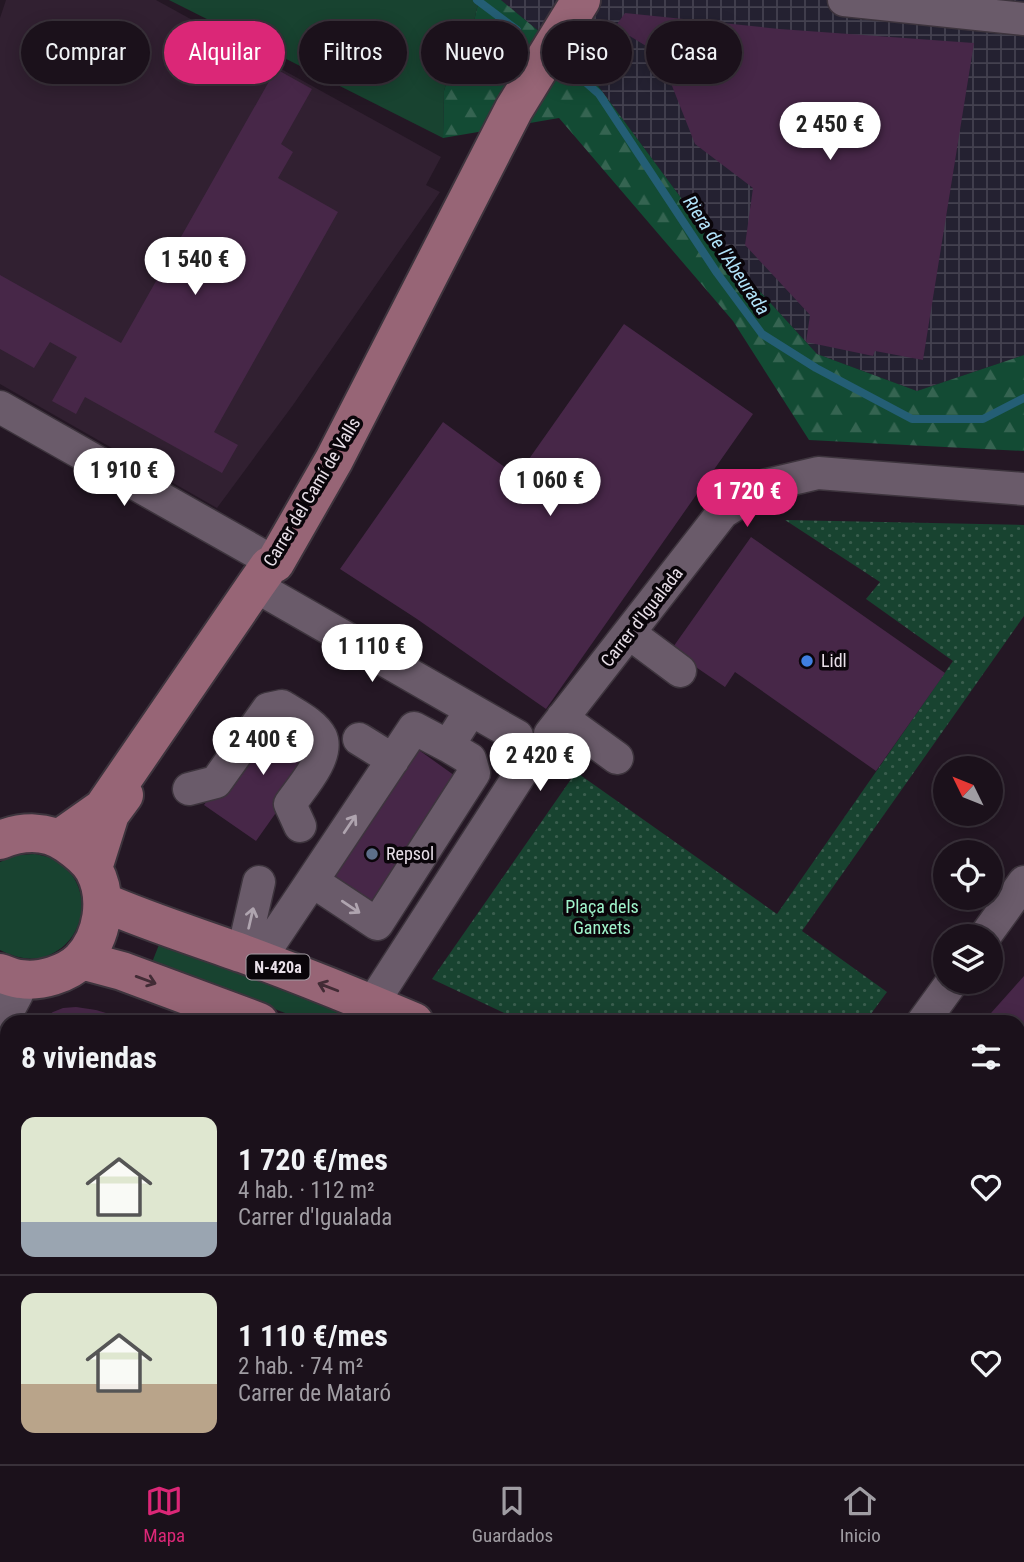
<!DOCTYPE html>
<html lang="es">
<meta charset="utf-8">
<style>
:root{--surface:#1b111b;--page:#241a24;--text:#f1f3f6;--muted:#a09da3;--line:#39313a;--accent:#db2777}
body{margin:0;font-family:"Roboto Condensed",sans-serif;background:var(--page);color:var(--text);height:100vh;display:flex;flex-direction:column;font-size:26px;white-space:nowrap}
*{box-sizing:border-box;margin:0}
p{font-size:23px;color:var(--muted)}
.icon{flex:none;width:38px;height:38px;fill:none;stroke:currentColor;stroke-width:2;stroke-linecap:round;stroke-linejoin:round}
.map{position:relative;flex:1;overflow:hidden}
.sheet{position:absolute;left:0px;top:1015px;width:1026px;height:450px;display:flex;flex-direction:column;background:var(--surface);border-radius:21px 21px 0 0;box-shadow:0 4px 18px #0003,0 0 0 2px var(--line)}
.sheet>*{flex:none}
.banner{position:absolute;left:21px;top:21px;width:984px;height:63px;display:flex;gap:14px}
.needle{width:46px;rotate:313deg}
.buttons{position:absolute;left:933px;top:756px;display:grid;gap:14px}
.buttons a{display:grid;place-items:center;width:70px;height:70px;border-radius:50%;background:var(--surface);box-shadow:0 4px 18px #0003,0 0 0 2px var(--line);font-size:35px}
.price{position:absolute;translate:-50% -60px;padding:0 16px;border-radius:24px;background:#fff;color:#222;font-size:23px;line-height:46px;filter:drop-shadow(0 2px 4px #0008)}
.price::after{content:'';position:absolute;left:50%;top:42px;width:21px;height:16px;margin-left:-10px;background:inherit;clip-path:polygon(0 0,100% 0,50% 100%)}
.price.current{background:var(--accent);color:#fff}
ul{padding:0;list-style:none}
li{display:flex;align-items:center;gap:21px;height:175px;padding:0 21px}
li+li{border-top:2px solid var(--line)}
li span{display:grid;place-items:center;flex:none;width:196px;height:140px;border-radius:14px;color:#555}
li>.icon{margin-inline-start:auto}
span .icon{width:84px;height:84px;fill:#fffc;stroke-width:1}
li b{font-size:30px}
h2{display:flex;justify-content:space-between;align-items:center;height:84px;padding:0 21px;font-size:30px}
.chip{padding:0 24px;border-radius:32px;background:var(--surface);box-shadow:0 4px 18px #0003,0 0 0 2px var(--line);font-size:24px;line-height:63px}
.chip.current{background:var(--accent);color:#fff}
.tab-bar{display:flex;justify-content:space-around;align-items:center;height:98px;border-top:2px solid var(--line);background:var(--surface);font-size:19px;color:var(--muted)}
.tab-bar a{display:grid;justify-items:center;gap:4px}
.tab-bar .current{color:var(--accent)}
.map>svg:first-child{display:block}
.industrial{fill:url(#industrial-grid)}
.built{fill:#312031}
.grass{fill:#184330}
.forest{fill:url(#forest-firs)}
.park{fill:url(#park-dots)}
.lines{fill:none;stroke-linecap:round;stroke-linejoin:round}
.stream{stroke:#245e75;stroke-width:8}
.building{fill:#472748}
.minor-casing{stroke:#3d343d;stroke-width:35}
.major-casing{stroke:#3d343d;stroke-width:42}
.minor{stroke:#6a5b6a;stroke-width:32}
.major{stroke:#976576;stroke-width:38}
.oneway{stroke:#afa4af}
.oneway2{stroke:#422b35}
.shop-dot{fill:#3f7fe0;stroke:#0a050a;stroke-width:2.5}
.service-dot{fill:#5c6f8a;stroke:#0a050a;stroke-width:2.5}
.labels{text-anchor:middle;stroke-width:7;stroke-linejoin:round;paint-order:stroke}
.shield{fill:#0a050a;stroke:#a59ea5;stroke-width:2}
.shield-label{font-size:16px;font-weight:bold;fill:#e8dfe8}
.street-label{font-size:18px;fill:#e8dfe8;stroke:#0a050a}
.poi-label{font-size:18px;fill:#e8dfe8;stroke:#0a050a;text-anchor:start}
.park-label{font-size:18px;fill:#a0f4cb;stroke:#0a050a}
.water-label{font-size:19px;font-style:italic;fill:#b3e5fc;stroke:#0a050a}
</style>
<div class="map">
<svg width="1024" height="1464" viewBox="0 0 1024 1464">
<defs>
<pattern id="industrial-grid" width="8" height="8" patternUnits="userSpaceOnUse" patternTransform="scale(1.75)"><rect width="8" height="8" fill="#242131"/><path d="M0 4h8M4 0v8" fill="none" stroke="#44414f"/></pattern>
<pattern id="forest-firs" width="22" height="20" patternUnits="userSpaceOnUse" patternTransform="scale(1.75)"><rect width="22" height="20" fill="#134b34"/><path d="M5 1l3.5 6h-7zM16 11l3.5 6h-7z" fill="#356451"/></pattern>
<pattern id="park-dots" width="8" height="8" patternUnits="userSpaceOnUse" patternTransform="scale(1.75)"><rect width="8" height="8" fill="#184330"/><path d="M2 2h.1M6 6h.1" fill="none" stroke="#3a5e4e" stroke-width="1.8" stroke-linecap="round"/></pattern>
</defs>
<rect width="100%" height="100%" fill="#241724"/>
<!-- industrial -->
<path class="industrial" d="M 501,0 L 1024,0 L 1024,355 L 917,391 L 817,354 L 710,237 L 587,71 Z"/>
<!-- built -->
<path class="built" d="M 6,0 L 156,0 L 441,157 L 426,185 L 440,192 L 293,405 L 217,508 L 0,384 L 0,18 Z"/>
<!-- grass -->
<path class="grass" d="M 169,0 L 479,0 L 474,21 L 455,54 L 444,91 L 443,138 Z
M 35,854 C 40,855 46,856 51,858 C 59,861 66,868 72,875 C 92,903 80,944 47,956 C 31,962 14,957 0,950 L 0,862 L 17,855 Z
M 160,942 L 373,1022 L 309,1022 L 216,987 L 151,965 Z
M 1024,1120 L 1024,1209 L 1019,1204 L 1018,1126 Z"/>
<!-- forest -->
<path class="forest" d="M 479,0 L 501,0 L 587,71 L 710,237 L 817,354 L 917,391 L 1024,355 L 1024,451 L 809,440 L 733,321 L 559,118 L 443,138 L 444,91 L 455,54 L 474,21 Z"/>
<!-- park -->
<path class="park" d="M 785,520 L 1024,525 L 1024,616 L 802,931 L 887,992 L 865,1022 L 523,1022 L 432,979 L 576,772 L 777,914 L 953,661 L 866,599 L 880,582 Z
M 1018,1249 L 1024,1254 L 1024,1373 L 1018,1369 Z"/>
<g class="lines">
<!-- stream -->
<path class="stream" d="M 477,0 L 517,30
M 566,65 L 599,94 L 717,273 L 762,334 L 816,368 L 912,419 L 983,419 L 1024,398"/>
</g>
<!-- building -->
<path class="building" d="M 625,13 L 780,29 L 974,43 L 923,360 L 875,351 L 873,356 L 806,342 L 810,315 L 745,245 L 753,188 L 695,144 L 655,43 L 646,46 L 615,27 Z
M 276,69 L 312,89 L 281,144 L 293,152 L 278,178 L 338,212 L 214,432 L 238,445 L 222,473 L 85,397 L 76,414 L 52,401 L 77,357 L 50,342 L 34,368 L 0,349 L 0,275 L 121,343 Z
M 624,324 L 753,414 L 546,709 L 417,619 L 340,569 L 443,422 L 517,476 Z
M 751,537 L 945,673 L 876,771 L 735,672 L 725,687 L 671,650 Z
M 269,712 L 321,749 L 256,841 L 204,805 Z
M 416,748 L 458,778 L 378,913 L 322,872 Z
M 1024,976 L 1024,1101 L 1018,1107 L 1018,1022 L 983,1022 Z
M 76,1007 L 96,1010 L 136,1022 L 37,1022 L 53,1012 L 63,1008 Z
M 7,1068 L 7,1365 L 0,1362 L 0,1085 Z
M 0,1418 L 7,1421 L 7,1458 L 89,1458 L 92,1464 L 0,1464 Z
M 168,1458 L 568,1458 L 572,1464 L 166,1464 Z
M 784,1458 L 915,1458 L 922,1464 L 771,1464 Z"/>
<g class="lines">
<defs>
<path id="minor" d="M 844,0 L 1024,19
M 0,407 L 275,563
M 255,586 L 517,736
M 629,633 L 680,671
M 562,718 L 617,758
M 550,734 L 723,512 L 767,485 L 818,473 L 1024,489
M 359,739 L 393,760
M 189,789 L 216,782 L 268,709 L 282,706 C 294,714 314,723 321,737 C 330,756 301,788 290,804 L 300,826
M 312,881 L 414,728 L 448,746
M 985,936 L 1024,882
M 245,955 L 248,930 L 259,882
M 259,960 L 312,881 L 377,924 L 474,773 L 470,759 L 448,746 L 471,710
M 372,1004 L 526,765
M 923,1022 L 952,982
M 0,1026 L 17,994 L 21,979
M 0,1391 L 7,1393
M 123,1458 L 126,1464
M 602,1458 L 606,1464
M 700,1464 L 714,1458"/>
<path id="major" d="M 59,839 L 103,808 L 255,586 L 269,566 L 275,563 L 334,460 L 514,109 L 581,0
M 0,840 C 22,831 47,830 67,844 C 77,851 88,859 94,870 C 109,898 103,937 81,960 C 67,974 40,982 21,979 C 14,979 6,975 0,973
M 93,868 L 110,814 L 124,795
M 103,902 C 149,922 197,937 244,954 C 301,975 358,998 414,1022
M 81,960 L 122,971 L 259,1022
M 1018,1427 L 1024,1433
M 968,1458 L 974,1464"/>
</defs>
<!-- minor casing -->
<use href="#minor" class="minor-casing"/>
<!-- major casing -->
<use href="#major" class="major-casing"/>
<!-- minor -->
<use href="#minor" class="minor"/>
<!-- major -->
<use href="#major" class="major"/>
</g>
<!-- one-way arrows -->
<defs><path id="oneway-shaft" d="M-6 0H5M1.5-3L5.5 0L1.5 3" fill="none" stroke-width="1.6" stroke-linecap="round" stroke-linejoin="round" transform="scale(1.75)"/></defs>
<g class="oneway">
<use href="#oneway-shaft" transform="translate(350 824) rotate(-56)"/>
<use href="#oneway-shaft" transform="translate(351 907) rotate(34)"/>
<use href="#oneway-shaft" transform="translate(251 918) rotate(-77)"/>
</g>
<g class="oneway2">
<use href="#oneway-shaft" transform="translate(146 980) rotate(20)"/>
<use href="#oneway-shaft" transform="translate(328 987) rotate(-159)"/>
</g>
<!-- markers -->
<circle class="shop-dot" cx="807" cy="661" r="7"/>
<circle class="service-dot" cx="372" cy="854" r="7"/>
<g class="labels">
<!-- shield labels -->
<rect class="shield" x="246.5" y="954.5" width="63" height="25" rx="5"/>
<g class="shield-label">
<text x="278" y="973">N-420a</text>
</g>
<!-- street labels -->
<g class="street-label">
<text transform="translate(312 492) rotate(-59)" y="6">Carrer del Camí de Valls</text>
<text transform="translate(642 617) rotate(-52)" y="6">Carrer d'Igualada</text>
</g>
<!-- poi labels -->
<g class="poi-label">
<text x="821" y="667">Lidl</text>
<text x="386" y="860">Repsol</text>
</g>
<!-- park labels -->
<g class="park-label">
<text x="602" y="913">Plaça dels<tspan x="602" dy="21">Ganxets</tspan></text>
</g>
<!-- water labels -->
<g class="water-label">
<text transform="translate(727 255) rotate(56)" y="7">Riera de l'Abeurada</text>
</g>
</g>
</svg>
<div class="buttons">
<a><svg class="needle" viewBox="-14 -14 28 28"><path d="M0-13l5 13h-10z" fill="#e53935"/><path d="M0 13l5-13h-10z" fill="#a09da3"/></svg></a>
<a><svg class="icon" aria-label="locate" viewBox="0 0 24 24"><circle cx="12" cy="12" r="6"/><path d="M12 2v4M12 18v4M2 12h4M18 12h4"/></svg></a>
<a><svg class="icon" aria-label="layers" viewBox="0 0 24 24"><path d="M12 4l9 5-9 5-9-5zM3 14l9 5 9-5"/></svg></a>
</div>
<b class="price" style="left:830px;top:162px">2 450 €</b>
<b class="price" style="left:195px;top:297px">1 540 €</b>
<b class="price" style="left:124px;top:508px">1 910 €</b>
<b class="price" style="left:550px;top:518px">1 060 €</b>
<b class="price current" style="left:747px;top:529px">1 720 €</b>
<b class="price" style="left:372px;top:684px">1 110 €</b>
<b class="price" style="left:263px;top:777px">2 400 €</b>
<b class="price" style="left:540px;top:793px">2 420 €</b>
<div class="banner">
<a class="chip">Comprar</a>
<a class="chip current">Alquilar</a>
<a class="chip">Filtros</a>
<a class="chip">Nuevo</a>
<a class="chip">Piso</a>
<a class="chip">Casa</a>
</div>
<section class="sheet">
<h2>8 viviendas<svg class="icon" aria-label="filters" viewBox="0 0 24 24"><path d="M4 7h16M4 17h16"/><circle cx="9" cy="7" r="2"/><circle cx="15" cy="17" r="2"/></svg></h2>
<ul>
<li><span style="background:linear-gradient(#dfe7d0 75%,#9aa5b1 0)"><svg class="icon" aria-label="home" viewBox="0 0 24 24"><path d="M3 11l9-7 9 7M6 9v11h12V9"/></svg></span><div><b>1 720 €/mes</b><p>4 hab. · 112 m²</p><p>Carrer d'Igualada</p></div><svg class="icon" aria-label="heart" viewBox="0 0 24 24"><path d="M12 20l-8-8c-3-5 5-10 8-4 3-6 11-1 8 4z"/></svg></li>
<li><span style="background:linear-gradient(#dfe7d0 65%,#b9a48a 0)"><svg class="icon" aria-label="home" viewBox="0 0 24 24"><path d="M3 11l9-7 9 7M6 9v11h12V9"/></svg></span><div><b>1 110 €/mes</b><p>2 hab. · 74 m²</p><p>Carrer de Mataró</p></div><svg class="icon" aria-label="heart" viewBox="0 0 24 24"><path d="M12 20l-8-8c-3-5 5-10 8-4 3-6 11-1 8 4z"/></svg></li>
</ul>
</section>
</div>
<nav class="tab-bar">
<a class="current"><svg class="icon" aria-label="map" viewBox="0 0 24 24"><path d="M3 6l6-2 6 2 6-2v14l-6 2-6-2-6 2zM9 4v14M15 6v14"/></svg>Mapa</a>
<a><svg class="icon" aria-label="saved" viewBox="0 0 24 24"><path d="M7 4h10v16l-5-4-5 4z"/></svg>Guardados</a>
<a><svg class="icon" aria-label="home" viewBox="0 0 24 24"><path d="M3 11l9-7 9 7M6 9v11h12V9"/></svg>Inicio</a>
</nav>
